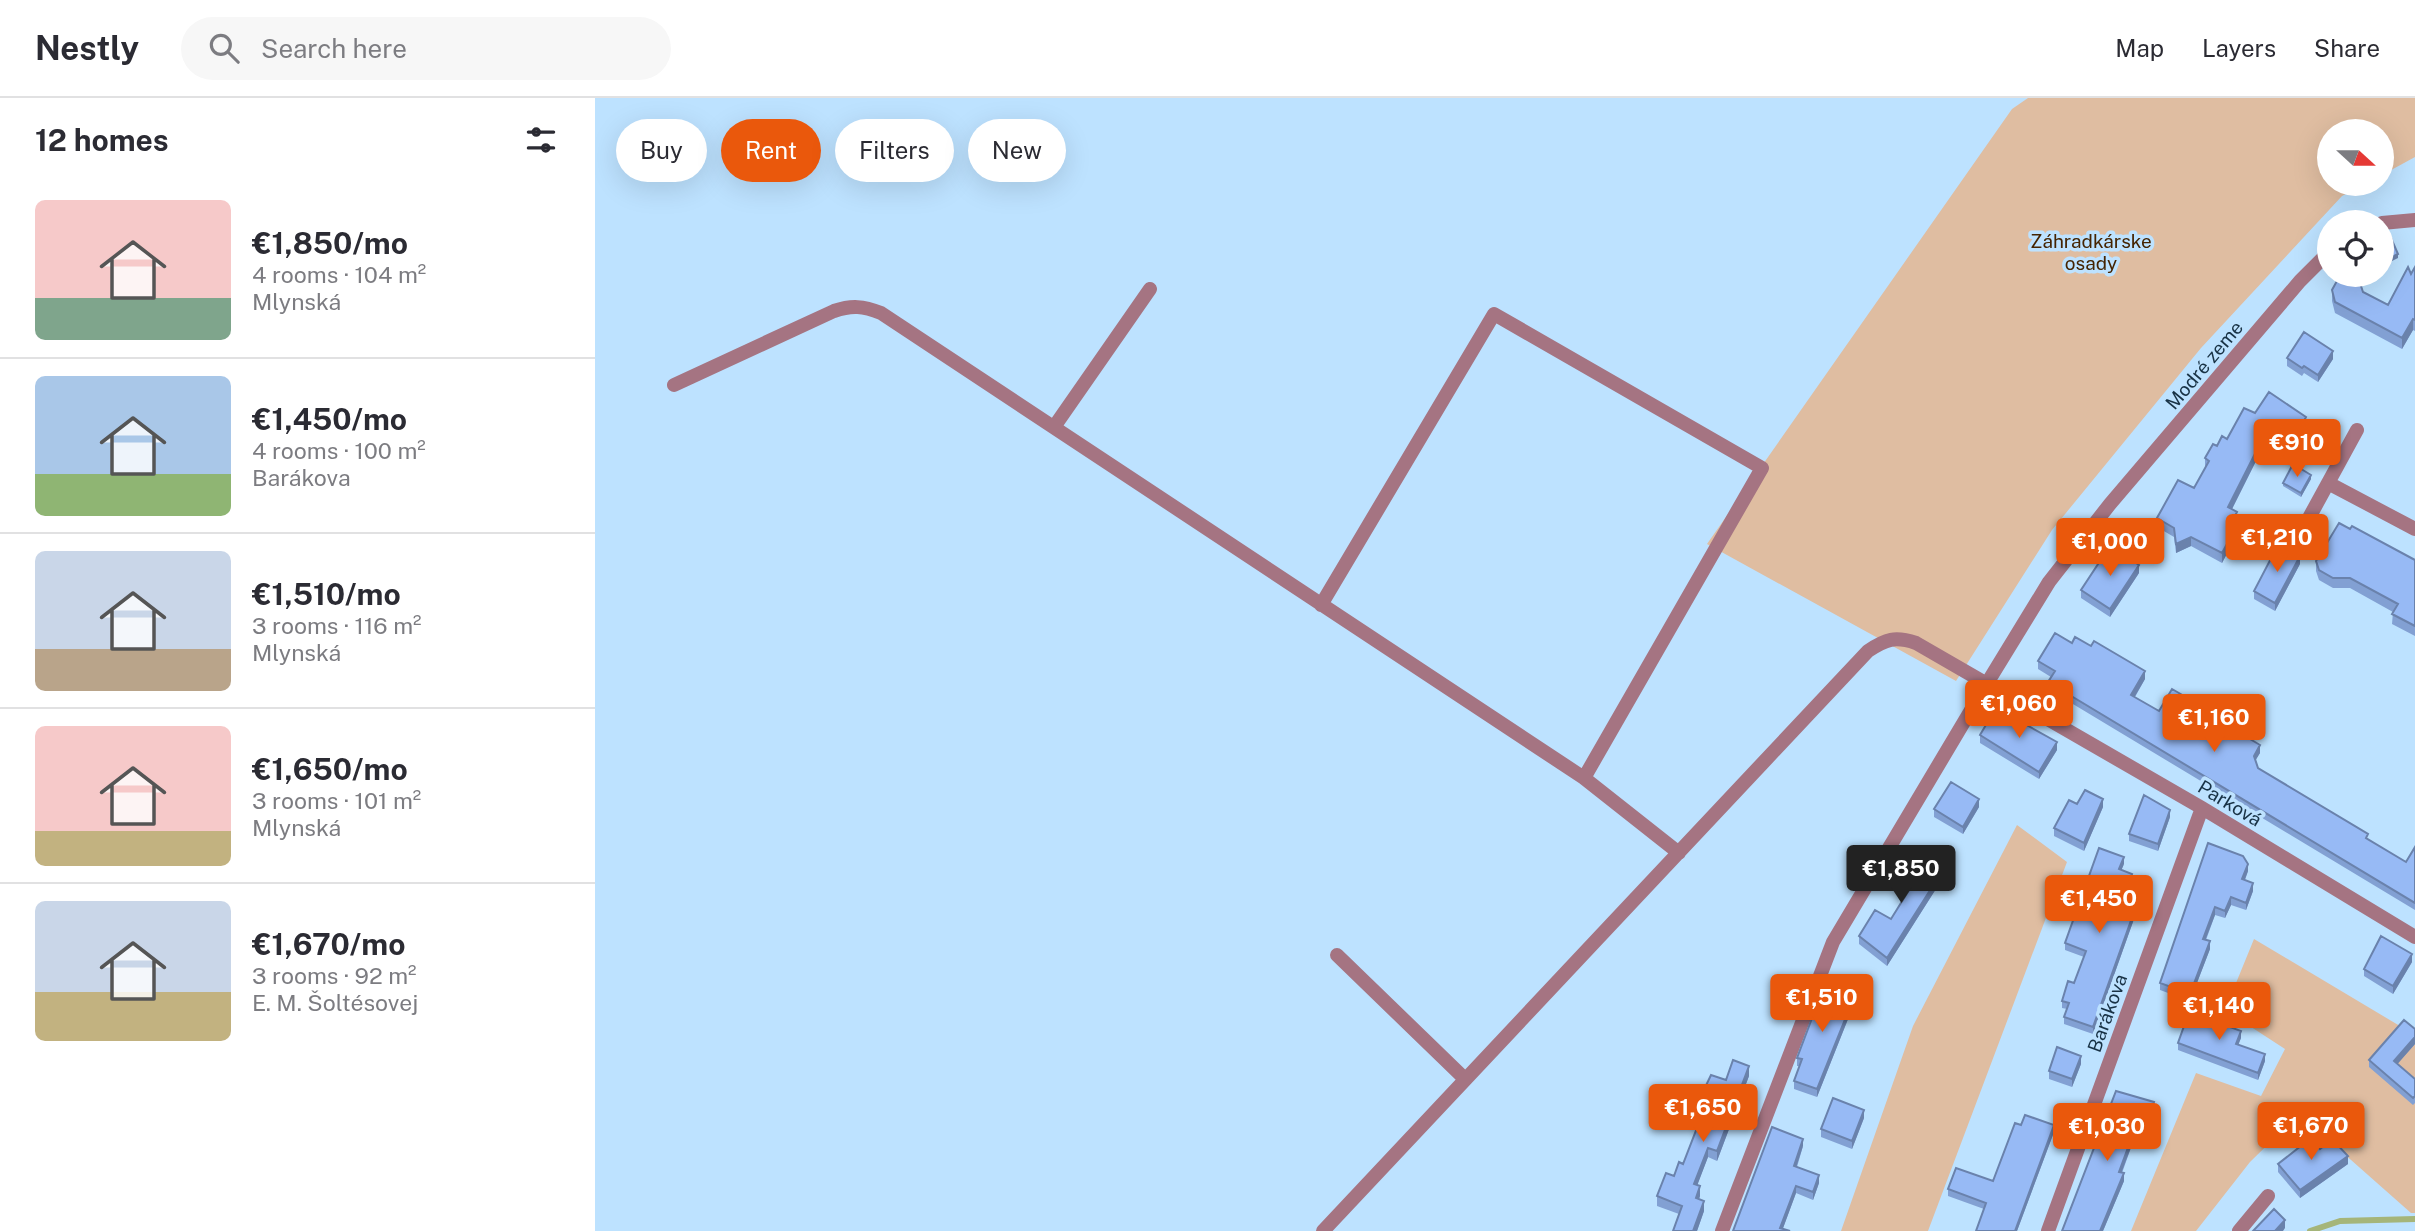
<!DOCTYPE html>
<meta charset="utf-8">
<style>
:root{--surface:#fff;--page:#f7f7f7;--text:#2b2b33;--muted:#7c7c81;--line:#e1e1e2;--accent:#ea580c}
body{margin:0;font-family:"Public Sans",sans-serif;background:var(--page);color:var(--text);height:100vh;display:flex;flex-direction:column;font-size:26px;white-space:nowrap}
*{box-sizing:border-box;margin:0}
p{font-size:23px;color:var(--muted)}
.icon{flex:none;width:38px;height:38px;fill:none;stroke:currentColor;stroke-width:2;stroke-linecap:round;stroke-linejoin:round}
.map{position:relative;flex:1;overflow:hidden}
.panel{display:flex;flex-direction:column;background:var(--surface);width:595px}
.panel>*{flex:none}
.guide{position:absolute;left:21px;top:21px;width:665px;height:63px;display:flex;gap:14px}
.needle{width:46px;rotate:111deg}
.buttons{position:absolute;left:1722px;top:21px;display:grid;gap:14px}
.buttons a{display:grid;place-items:center;width:77px;height:77px;border-radius:50%;background:var(--surface);box-shadow:0 7px 28px #0002;font-size:35px}
.price{position:absolute;translate:-50% -60px;padding:0 16px;border-radius:7px;background:var(--accent);color:#fff;font-size:23px;line-height:46px;filter:drop-shadow(0 2px 4px #0008)}
.price::after{content:'';position:absolute;left:50%;top:42px;width:21px;height:16px;margin-left:-10px;background:inherit;clip-path:polygon(0 0,100% 0,50% 100%)}
.price.active{background:#222;color:#fff}
ul{padding:0;list-style:none}
li{display:flex;align-items:center;gap:21px;height:175px;padding:0 35px}
li+li{border-top:2px solid var(--line)}
li span{display:grid;place-items:center;flex:none;width:196px;height:140px;border-radius:10px;color:#555}
li>.icon{margin-inline-start:auto}
span .icon{width:84px;height:84px;fill:#fffc;stroke-width:1}
li b{font-size:30px}
h2{display:flex;justify-content:space-between;align-items:center;height:84px;padding:0 35px;font-size:30px}
.pill{padding:0 24px;border-radius:32px;background:var(--surface);box-shadow:0 7px 28px #0002;font-size:24px;line-height:63px}
.pill.active{background:var(--accent);color:#fff}
header{display:flex;align-items:center;gap:42px;box-sizing:border-box;height:98px;padding:0 35px;background:var(--surface);border-bottom:2px solid var(--line)}
header strong{font-size:33px}
nav{display:flex;gap:38px;margin-inline-start:auto;font-size:24px}
.search{width:490px;height:63px;background:var(--page);display:flex;align-items:center;gap:18px;box-sizing:border-box;padding:0 24px;border-radius:38px;color:var(--muted);font-size:26px}
main{display:flex;flex:1;min-height:0}
.map>svg:first-child{display:block}
.green{fill:#dfbda1}
.lines{fill:none;stroke-linecap:round;stroke-linejoin:round}
.stream{stroke:#a5b57a;stroke-width:6}
.minor{stroke:#a57482;stroke-width:14}
.wall{fill:#82a0d3}
.shaded-wall{fill:#6a82ac}
.building{fill:#97baf5;stroke:#6a82ac;stroke-width:2}
.labels{text-anchor:middle;stroke-width:7;stroke-linejoin:round;paint-order:stroke}
.park-label{font-size:19px;fill:#452402;stroke:#bde2ff}
.street-label{font-size:19px;fill:#183245;stroke:#bde2ff}
</style>
<header>
<strong>Nestly</strong>
<div class="search"><svg class="icon" aria-label="search" viewBox="0 0 24 24"><circle cx="10" cy="10" r="6"/><path d="M15 15l6 6"/></svg>Search here</div>
<nav><a>Map</a><a>Layers</a><a>Share</a></nav>
</header>
<main>
<section class="panel">
<h2>12 homes<svg class="icon" aria-label="filters" viewBox="0 0 24 24"><path d="M4 7h16M4 17h16"/><circle cx="9" cy="7" r="2"/><circle cx="15" cy="17" r="2"/></svg></h2>
<ul>
<li><span style="background:linear-gradient(#f6c9c9 70%,#7fa58c 0)"><svg class="icon" aria-label="home" viewBox="0 0 24 24"><path d="M3 11l9-7 9 7M6 9v11h12V9"/></svg></span><div><b>€1,850/mo</b><p>4 rooms · 104 m²</p><p>Mlynská</p></div></li>
<li><span style="background:linear-gradient(#a9c7e8 70%,#8fb573 0)"><svg class="icon" aria-label="home" viewBox="0 0 24 24"><path d="M3 11l9-7 9 7M6 9v11h12V9"/></svg></span><div><b>€1,450/mo</b><p>4 rooms · 100 m²</p><p>Barákova</p></div></li>
<li><span style="background:linear-gradient(#c9d6e8 70%,#b9a48a 0)"><svg class="icon" aria-label="home" viewBox="0 0 24 24"><path d="M3 11l9-7 9 7M6 9v11h12V9"/></svg></span><div><b>€1,510/mo</b><p>3 rooms · 116 m²</p><p>Mlynská</p></div></li>
<li><span style="background:linear-gradient(#f6c9c9 75%,#c2b280 0)"><svg class="icon" aria-label="home" viewBox="0 0 24 24"><path d="M3 11l9-7 9 7M6 9v11h12V9"/></svg></span><div><b>€1,650/mo</b><p>3 rooms · 101 m²</p><p>Mlynská</p></div></li>
<li><span style="background:linear-gradient(#c9d6e8 65%,#c2b280 0)"><svg class="icon" aria-label="home" viewBox="0 0 24 24"><path d="M3 11l9-7 9 7M6 9v11h12V9"/></svg></span><div><b>€1,670/mo</b><p>3 rooms · 92 m²</p><p>E. M. Šoltésovej</p></div></li>
</ul>
</section>
<div class="map">
<svg width="1820" height="1133" viewBox="0 0 1820 1133">
<rect width="100%" height="100%" fill="#bde2ff"/>
<!-- green -->
<path class="green" d="M 1433,0 L 1820,0 L 1820,59 L 1787,77 L 1787,33 L 1734,33 L 1734,86 L 1770,86 L 1747,98 L 1606,250 L 1457,432 L 1361,583 L 1112,446 L 1417,11 Z
M 1422,727 L 1472,764 L 1333,1133 L 1246,1133 L 1318,928 Z
M 1659,841 L 1820,937 L 1820,1115 L 1816,1115 L 1704,1016 L 1655,1064 L 1601,1133 L 1536,1133 L 1601,975 L 1666,998 L 1690,951 L 1630,912 Z"/>
<g class="lines">
<!-- stream -->
<path class="stream" d="M 1715,1133 L 1745,1123 L 1820,1121"/>
<!-- minor -->
<path class="minor" d="M 1787,125 L 1820,122
M 79,287 L 239,213 C 257,207 268,208 286,215 L 989,680
M 459,329 L 555,191
M 1733,385 L 1820,431
M 1709,429 L 1762,332
M 726,507 L 899,216 L 1167,370 L 989,680 L 1084,755
M 742,857 L 870,981
M 728,1133 L 1273,553 C 1291,541 1300,538 1321,545 L 1607,710 L 1820,839
M 1127,1133 L 1238,844 L 1391,587 L 1454,484 L 1515,406 L 1705,183 L 1734,154
M 1453,1133 L 1607,710
M 1644,1133 L 1673,1098"/>
</g>
<!-- wall -->
<path class="wall" d="M 1820,169 L 1820,233 L 1818,232 L 1807,251 L 1740,215 L 1737,203 L 1737,192 L 1768,194 L 1793,207 L 1816,176 Z
M 1692,260 L 1738,261 L 1723,284 L 1709,275 L 1707,278 L 1692,268 Z
M 1711,328 L 1693,361 L 1669,347 L 1637,411 L 1642,424 L 1638,432 L 1639,442 L 1627,465 L 1596,448 L 1581,455 L 1579,439 L 1562,429 L 1562,420 L 1599,390 L 1610,370 L 1610,360 L 1622,348 L 1632,341 Z
M 1716,381 L 1706,399 L 1688,388 L 1688,385 Z
M 1820,462 L 1820,538 L 1797,526 L 1798,514 L 1755,490 L 1738,490 L 1724,482 L 1721,473 L 1721,463 Z
M 1705,466 L 1680,513 L 1659,501 L 1659,493 Z
M 1544,475 L 1515,519 L 1486,500 L 1486,492 Z
M 1477,545 L 1550,581 L 1540,599 L 1564,613 L 1627,624 L 1665,655 L 1660,662 L 1663,670 L 1773,741 L 1811,764 L 1820,749 L 1820,812 L 1453,591 L 1453,584 L 1456,579 L 1443,571 L 1443,563 Z
M 1385,637 L 1462,652 L 1444,681 L 1385,645 Z
M 1482,706 L 1508,709 L 1489,753 L 1459,738 L 1459,730 Z
M 1384,709 L 1368,736 L 1339,719 L 1339,711 Z
M 1575,719 L 1563,753 L 1534,743 L 1534,736 Z
M 1613,745 L 1653,773 L 1650,782 L 1658,793 L 1651,812 L 1636,807 L 1630,820 L 1620,817 L 1611,842 L 1615,851 L 1595,903 L 1565,892 L 1565,885 Z
M 1529,766 L 1526,772 L 1537,783 L 1532,795 L 1544,807 L 1498,936 L 1469,926 L 1469,919 L 1472,911 L 1467,910 L 1467,903 L 1479,885 L 1489,859 L 1470,852 L 1470,845 Z
M 1296,781 L 1346,783 L 1292,868 L 1264,846 L 1264,838 L 1296,821 L 1310,798 L 1296,788 Z
M 1817,864 L 1798,896 L 1769,878 L 1769,871 Z
M 1257,901 L 1252,913 L 1253,921 L 1222,999 L 1199,991 L 1199,983 L 1205,968 L 1202,968 L 1202,960 Z
M 1820,931 L 1820,946 L 1802,966 L 1820,981 L 1820,1005 L 1818,1007 L 1774,969 L 1774,962 Z
M 1646,940 L 1643,946 L 1670,963 L 1663,982 L 1583,952 L 1583,945 Z
M 1486,966 L 1477,989 L 1454,981 L 1454,973 Z
M 1154,978 L 1122,1063 L 1113,1059 L 1102,1087 L 1105,1098 L 1104,1101 L 1109,1113 L 1102,1133 L 1078,1133 L 1084,1116 L 1062,1108 L 1062,1098 L 1088,1066 L 1102,1030 L 1096,1028 L 1096,1019 L 1131,982 Z
M 1521,993 L 1559,1012 L 1546,1047 L 1538,1044 L 1527,1075 L 1529,1083 L 1508,1133 Z
M 1269,1020 L 1257,1051 L 1226,1039 L 1226,1031 Z
M 1426,1027 L 1459,1034 L 1422,1133 L 1381,1133 L 1389,1111 L 1353,1098 L 1353,1091 L 1398,1083 Z
M 1208,1048 L 1202,1069 L 1224,1085 L 1218,1102 L 1201,1095 L 1188,1130 L 1138,1133 Z
M 1725,1051 L 1753,1066 L 1705,1100 L 1683,1074 L 1683,1066 Z"/>
<!-- shaded-wall -->
<path class="shaded-wall" d="M 1803,156 L 1803,160 L 1787,168 L 1787,164 Z
M 1818,221 L 1818,232 L 1807,251 L 1807,240 Z
M 1738,253 L 1738,261 L 1723,284 L 1723,277 Z
M 1711,319 L 1711,328 L 1693,361 L 1693,352 Z
M 1669,338 L 1669,347 L 1633,419 L 1633,409 Z
M 1716,377 L 1716,381 L 1706,399 L 1706,395 Z
M 1642,414 L 1642,424 L 1634,439 L 1634,429 Z
M 1639,433 L 1639,442 L 1627,465 L 1627,455 Z
M 1596,439 L 1596,448 L 1581,455 L 1581,446 Z
M 1705,458 L 1705,466 L 1680,513 L 1680,505 Z
M 1544,467 L 1544,475 L 1515,519 L 1515,511 Z
M 1550,573 L 1550,581 L 1536,605 L 1536,597 Z
M 1462,644 L 1462,652 L 1444,681 L 1444,674 Z
M 1665,647 L 1665,655 L 1659,665 L 1659,658 Z
M 1384,701 L 1384,709 L 1368,736 L 1368,729 Z
M 1508,701 L 1508,709 L 1489,753 L 1489,745 Z
M 1575,712 L 1575,719 L 1563,753 L 1563,746 Z
M 1529,759 L 1529,766 L 1524,778 L 1524,771 Z
M 1653,766 L 1653,773 L 1647,789 L 1647,781 Z
M 1346,775 L 1346,783 L 1292,868 L 1292,860 Z
M 1537,776 L 1537,783 L 1530,802 L 1530,794 Z
M 1658,785 L 1658,793 L 1651,812 L 1651,805 Z
M 1636,799 L 1636,807 L 1630,820 L 1630,813 Z
M 1544,800 L 1544,807 L 1498,936 L 1498,929 Z
M 1620,809 L 1620,817 L 1608,848 L 1608,841 Z
M 1615,843 L 1615,851 L 1595,903 L 1595,896 Z
M 1817,856 L 1817,864 L 1798,896 L 1798,888 Z
M 1257,893 L 1257,901 L 1250,920 L 1250,912 Z
M 1253,914 L 1253,921 L 1222,999 L 1222,991 Z
M 1646,933 L 1646,940 L 1641,953 L 1641,946 Z
M 1820,939 L 1820,946 L 1799,970 L 1799,963 Z
M 1670,956 L 1670,963 L 1663,982 L 1663,975 Z
M 1486,958 L 1486,966 L 1477,989 L 1477,981 Z
M 1154,968 L 1154,978 L 1122,1063 L 1122,1053 Z
M 1559,1004 L 1559,1012 L 1546,1047 L 1546,1039 Z
M 1269,1012 L 1269,1020 L 1257,1051 L 1257,1043 Z
M 1459,1027 L 1459,1034 L 1422,1133 L 1420,1133 Z
M 1538,1036 L 1538,1044 L 1524,1081 L 1524,1074 Z
M 1208,1041 L 1208,1048 L 1199,1076 L 1199,1068 Z
M 1113,1050 L 1113,1059 L 1099,1096 L 1099,1086 Z
M 1753,1058 L 1753,1066 L 1705,1100 L 1705,1092 Z
M 1529,1075 L 1529,1083 L 1508,1133 L 1505,1133 Z
M 1224,1077 L 1224,1085 L 1218,1102 L 1218,1094 Z
M 1105,1088 L 1105,1098 L 1101,1109 L 1101,1100 Z
M 1201,1088 L 1201,1095 L 1187,1133 L 1185,1130 Z
M 1109,1103 L 1109,1113 L 1102,1133 L 1098,1133 Z
M 1690,1122 L 1690,1130 L 1688,1133 L 1680,1133 Z"/>
<!-- building -->
<path class="building" d="M 1796,140 L 1803,156 L 1787,164 L 1787,144 Z
M 1813,169 L 1816,176 L 1820,169 L 1820,222 L 1818,221 L 1807,240 L 1740,204 L 1737,192 L 1743,181 L 1755,177 L 1764,182 L 1768,194 L 1793,207 Z
M 1709,234 L 1738,253 L 1723,277 L 1709,268 L 1707,270 L 1692,260 Z
M 1674,294 L 1711,319 L 1693,352 L 1669,338 L 1633,409 L 1642,414 L 1634,429 L 1639,433 L 1627,455 L 1596,439 L 1581,446 L 1579,430 L 1562,420 L 1583,382 L 1599,390 L 1614,363 L 1610,360 L 1618,346 L 1622,348 L 1627,338 L 1632,341 L 1649,310 L 1660,315 Z
M 1698,366 L 1716,377 L 1706,395 L 1688,385 Z
M 1744,425 L 1755,431 L 1757,428 L 1820,462 L 1820,528 L 1797,516 L 1803,506 L 1755,480 L 1738,480 L 1724,472 L 1721,463 Z
M 1683,447 L 1705,458 L 1680,505 L 1659,493 Z
M 1515,448 L 1544,467 L 1515,511 L 1486,492 Z
M 1460,535 L 1477,545 L 1480,539 L 1496,548 L 1499,543 L 1550,573 L 1536,597 L 1564,613 L 1577,591 L 1627,620 L 1625,623 L 1665,647 L 1659,658 L 1663,670 L 1773,736 L 1771,740 L 1811,764 L 1820,749 L 1820,805 L 1453,584 L 1460,573 L 1443,563 Z
M 1401,610 L 1462,644 L 1444,674 L 1385,637 Z
M 1356,684 L 1384,701 L 1368,729 L 1339,711 Z
M 1490,692 L 1508,701 L 1489,745 L 1459,730 L 1474,702 L 1482,706 Z
M 1549,697 L 1575,712 L 1563,746 L 1534,736 Z
M 1613,745 L 1648,758 L 1653,766 L 1647,781 L 1658,785 L 1651,805 L 1636,799 L 1630,813 L 1620,809 L 1608,841 L 1615,843 L 1595,896 L 1565,885 Z
M 1504,750 L 1529,759 L 1524,771 L 1537,776 L 1530,794 L 1544,800 L 1498,929 L 1469,919 L 1474,905 L 1467,903 L 1473,883 L 1479,885 L 1491,853 L 1470,845 Z
M 1312,755 L 1346,775 L 1292,860 L 1264,838 L 1280,812 L 1296,821 L 1314,792 L 1296,781 Z
M 1786,838 L 1817,856 L 1798,888 L 1769,871 Z
M 1231,883 L 1257,893 L 1250,912 L 1253,914 L 1222,991 L 1199,983 L 1207,961 L 1202,960 Z
M 1594,914 L 1646,933 L 1641,946 L 1670,956 L 1663,975 L 1583,945 Z
M 1809,922 L 1820,931 L 1820,939 L 1799,963 L 1820,981 L 1820,998 L 1818,1000 L 1774,962 Z
M 1462,949 L 1486,958 L 1477,981 L 1454,973 Z
M 1138,962 L 1154,968 L 1122,1053 L 1113,1050 L 1099,1086 L 1105,1088 L 1101,1100 L 1109,1103 L 1098,1133 L 1078,1133 L 1087,1108 L 1062,1098 L 1071,1075 L 1079,1078 L 1084,1064 L 1088,1066 L 1105,1022 L 1096,1019 L 1116,977 L 1131,982 Z
M 1521,993 L 1559,1004 L 1546,1039 L 1538,1036 L 1524,1074 L 1529,1075 L 1505,1133 L 1467,1133 Z
M 1238,1000 L 1269,1012 L 1257,1043 L 1226,1031 Z
M 1430,1017 L 1459,1027 L 1420,1133 L 1381,1133 L 1391,1105 L 1353,1091 L 1361,1070 L 1398,1083 L 1420,1025 L 1426,1027 Z
M 1177,1029 L 1208,1041 L 1199,1068 L 1224,1077 L 1218,1094 L 1201,1088 L 1185,1130 L 1195,1133 L 1138,1133 Z
M 1716,1040 L 1725,1051 L 1737,1041 L 1753,1058 L 1705,1092 L 1683,1066 Z
M 1679,1111 L 1690,1122 L 1680,1133 L 1658,1133 Z"/>
<g class="labels">
<!-- park labels -->
<g class="park-label">
<text x="1496" y="150">Záhradkárske<tspan x="1496" dy="22">osady</tspan></text>
</g>
<!-- street labels -->
<g class="street-label">
<text transform="translate(1609 267) rotate(-50)" y="7">Modré zeme</text>
<text transform="translate(1635 705) rotate(31)" y="7">Parková</text>
<text transform="translate(1512 915) rotate(-70)" y="7">Barákova</text>
</g>
</g>
</svg>
<div class="buttons">
<a><svg class="needle" viewBox="-14 -14 28 28"><path d="M0-13l5 13h-10z" fill="#e53935"/><path d="M0 13l5-13h-10z" fill="#7c7c81"/></svg></a>
<a><svg class="icon" aria-label="locate" viewBox="0 0 24 24"><circle cx="12" cy="12" r="6"/><path d="M12 2v4M12 18v4M2 12h4M18 12h4"/></svg></a>
</div>
<b class="price" style="left:1702px;top:381px">€910</b>
<b class="price" style="left:1682px;top:476px">€1,210</b>
<b class="price" style="left:1515px;top:480px">€1,000</b>
<b class="price" style="left:1424px;top:642px">€1,060</b>
<b class="price" style="left:1619px;top:656px">€1,160</b>
<b class="price active" style="left:1306px;top:807px">€1,850</b>
<b class="price" style="left:1504px;top:837px">€1,450</b>
<b class="price" style="left:1227px;top:936px">€1,510</b>
<b class="price" style="left:1624px;top:944px">€1,140</b>
<b class="price" style="left:1108px;top:1046px">€1,650</b>
<b class="price" style="left:1716px;top:1064px">€1,670</b>
<b class="price" style="left:1512px;top:1065px">€1,030</b>
<div class="guide">
<a class="pill">Buy</a>
<a class="pill active">Rent</a>
<a class="pill">Filters</a>
<a class="pill">New</a>
</div>
</div>
</main>
